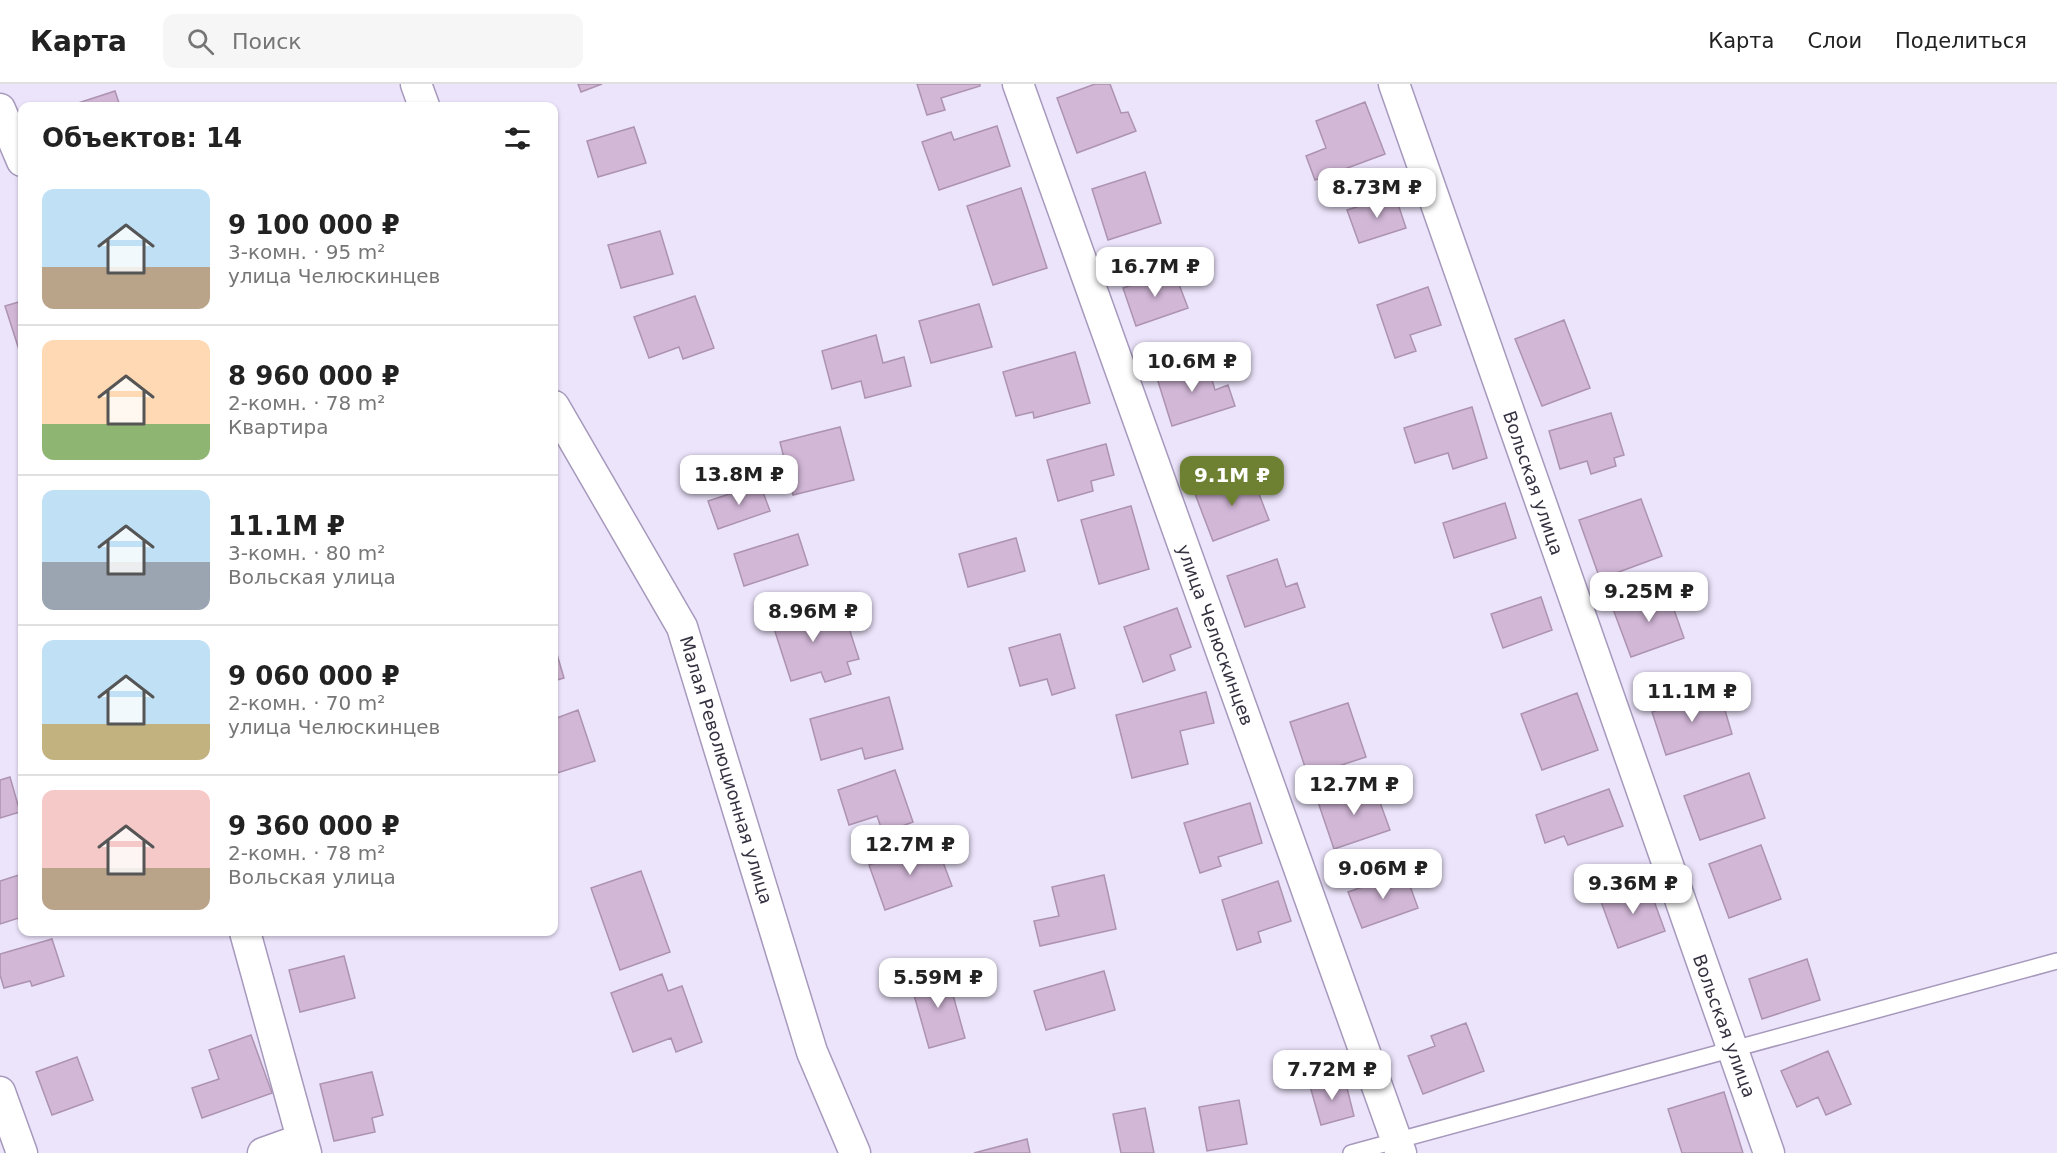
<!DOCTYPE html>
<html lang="ru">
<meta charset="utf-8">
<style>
:root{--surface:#fff;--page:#f6f6f6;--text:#222;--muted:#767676;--line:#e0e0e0;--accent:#6e8132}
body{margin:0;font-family:"DejaVu Sans",sans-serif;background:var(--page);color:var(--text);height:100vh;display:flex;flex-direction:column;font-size:22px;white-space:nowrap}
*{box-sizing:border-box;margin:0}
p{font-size:20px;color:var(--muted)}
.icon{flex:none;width:33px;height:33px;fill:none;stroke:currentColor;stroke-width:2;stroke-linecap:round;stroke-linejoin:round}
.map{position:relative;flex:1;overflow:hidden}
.panel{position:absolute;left:18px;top:18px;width:540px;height:834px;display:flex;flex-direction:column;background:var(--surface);border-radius:12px;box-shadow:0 2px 4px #0004}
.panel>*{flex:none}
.price{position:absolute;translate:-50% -51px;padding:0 14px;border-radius:12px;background:#fff;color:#222;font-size:20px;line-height:39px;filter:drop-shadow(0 2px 3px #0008)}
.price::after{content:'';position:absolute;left:50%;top:36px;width:18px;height:14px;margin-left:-9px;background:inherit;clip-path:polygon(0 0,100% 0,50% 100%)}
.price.current{background:var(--accent);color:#fff}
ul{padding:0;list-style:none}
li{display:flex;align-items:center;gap:18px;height:150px;padding:0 24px}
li+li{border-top:2px solid var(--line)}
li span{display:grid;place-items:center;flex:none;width:168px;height:120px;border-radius:12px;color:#555}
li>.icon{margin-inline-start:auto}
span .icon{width:72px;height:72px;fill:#fffc;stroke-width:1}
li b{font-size:26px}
h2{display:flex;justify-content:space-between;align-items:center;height:72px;padding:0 24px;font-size:26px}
header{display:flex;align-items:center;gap:36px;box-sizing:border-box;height:84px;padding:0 30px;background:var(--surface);border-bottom:2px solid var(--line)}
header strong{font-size:28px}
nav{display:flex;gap:33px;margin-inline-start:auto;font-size:21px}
.search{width:420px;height:54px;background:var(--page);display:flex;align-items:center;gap:15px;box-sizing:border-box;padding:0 21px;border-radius:12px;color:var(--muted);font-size:22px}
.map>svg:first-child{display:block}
.building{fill:#d2b7d7;stroke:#ad93b1;stroke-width:1.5}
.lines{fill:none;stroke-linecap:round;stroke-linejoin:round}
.service-casing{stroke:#a699bc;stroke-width:18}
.minor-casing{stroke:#a699bc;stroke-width:33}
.service{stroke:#fff;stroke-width:15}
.minor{stroke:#fff;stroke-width:30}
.labels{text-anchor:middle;stroke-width:4.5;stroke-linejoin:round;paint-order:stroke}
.street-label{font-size:18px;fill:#363140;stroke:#fff}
</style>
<header>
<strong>Карта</strong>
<div class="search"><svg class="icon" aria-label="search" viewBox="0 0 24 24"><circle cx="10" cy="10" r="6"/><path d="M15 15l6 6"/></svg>Поиск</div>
<nav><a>Карта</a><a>Слои</a><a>Поделиться</a></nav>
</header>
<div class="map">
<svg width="2057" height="1069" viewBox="0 0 2057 1069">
<rect width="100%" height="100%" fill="#ece4fb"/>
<!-- building -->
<path class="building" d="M 578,0 L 602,0 L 581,8 Z
M 917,0 L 980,0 L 980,2 L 941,14 L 945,26 L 927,31 Z
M 1095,0 L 1110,0 L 1121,29 L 1128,28 L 1136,47 L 1077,69 L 1057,14 Z
M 115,7 L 120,22 L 69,22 Z
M 1365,18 L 1385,70 L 1315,96 L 1306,72 L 1326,64 L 1316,37 Z
M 997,42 L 1010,82 L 939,106 L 922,58 L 951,48 L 954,56 Z
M 634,43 L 646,79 L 598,93 L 587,57 Z
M 1145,88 L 1161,139 L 1108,156 L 1092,105 Z
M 1021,104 L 1047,184 L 993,201 L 967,122 Z
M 1395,111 L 1406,144 L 1359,159 L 1347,126 Z
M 660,147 L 673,190 L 621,204 L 608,161 Z
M 1174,187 L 1188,224 L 1136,242 L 1123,204 Z
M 1428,203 L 1441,241 L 1410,251 L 1416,267 L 1395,274 L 1377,221 Z
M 695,212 L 714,264 L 683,275 L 679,263 L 649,274 L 634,233 Z
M 22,217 L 22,271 L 21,272 L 5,222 Z
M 979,220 L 992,263 L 931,279 L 919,237 Z
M 1564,236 L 1590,304 L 1542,322 L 1515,255 Z
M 876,251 L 883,279 L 904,273 L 911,302 L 865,314 L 861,297 L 832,305 L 822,267 Z
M 1075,268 L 1090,319 L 1034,334 L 1033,328 L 1016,332 L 1003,288 Z
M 1206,275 L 1215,306 L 1228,301 L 1235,322 L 1172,342 L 1156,291 Z
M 1472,323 L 1487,374 L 1453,385 L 1448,369 L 1415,379 L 1404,344 Z
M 1611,329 L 1624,371 L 1614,374 L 1616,382 L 1591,390 L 1587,377 L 1560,385 L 1549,347 Z
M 840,343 L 854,396 L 793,411 L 780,358 Z
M 1106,360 L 1114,391 L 1091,397 L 1093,407 L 1058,417 L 1047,376 Z
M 1251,389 L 1269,436 L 1213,457 L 1195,410 Z
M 760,400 L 770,427 L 718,445 L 708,417 Z
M 1641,415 L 1662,472 L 1600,495 L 1579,436 Z
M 1505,419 L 1516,454 L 1454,474 L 1443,439 Z
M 1131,422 L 1149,485 L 1099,500 L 1081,436 Z
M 798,450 L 808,481 L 744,502 L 734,470 Z
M 1016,454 L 1025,487 L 968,503 L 959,470 Z
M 1277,475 L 1286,503 L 1297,499 L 1305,523 L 1245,543 L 1227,492 Z
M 1667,506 L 1684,554 L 1631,573 L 1613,525 Z
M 1541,513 L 1552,546 L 1503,564 L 1491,530 Z
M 802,515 L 811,543 L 845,532 L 859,575 L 847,578 L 851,590 L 825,598 L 821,588 L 791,597 L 768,526 Z
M 1177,524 L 1191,563 L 1170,571 L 1175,586 L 1143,598 L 1124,543 Z
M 1060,550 L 1075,604 L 1052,611 L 1047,595 L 1020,602 L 1009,564 Z
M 554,560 L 564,594 L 554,597 Z
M 1719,606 L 1732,650 L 1666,671 L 1652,628 Z
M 1206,608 L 1214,639 L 1180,647 L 1188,680 L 1132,694 L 1116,631 Z
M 1577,609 L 1598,666 L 1542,686 L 1521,630 Z
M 889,613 L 903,665 L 865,675 L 862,664 L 821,676 L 810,635 Z
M 1348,619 L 1366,673 L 1308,692 L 1290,638 Z
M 578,626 L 595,677 L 554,690 L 554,635 Z
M 895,686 L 913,738 L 883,749 L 877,732 L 849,741 L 838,706 Z
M 1749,689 L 1765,734 L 1700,756 L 1684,712 Z
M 10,693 L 20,728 L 0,734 L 0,696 Z
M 1373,699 L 1390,746 L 1334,765 L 1318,718 Z
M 1609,705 L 1623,742 L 1568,761 L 1564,752 L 1545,759 L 1536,731 Z
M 1250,719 L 1262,759 L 1218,773 L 1221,782 L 1200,789 L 1184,739 Z
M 935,757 L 952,802 L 885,826 L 869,781 Z
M 1761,761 L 1781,815 L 1729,834 L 1709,780 Z
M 641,787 L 670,868 L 620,886 L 591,804 Z
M 1405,788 L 1418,824 L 1362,844 L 1348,808 Z
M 22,790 L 22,833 L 0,840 L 0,797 Z
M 1104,791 L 1116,845 L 1040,862 L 1034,837 L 1059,832 L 1052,803 Z
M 1278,797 L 1291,837 L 1258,848 L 1261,858 L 1237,866 L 1222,816 Z
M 1647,798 L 1665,847 L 1618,864 L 1600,815 Z
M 52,855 L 64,892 L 32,902 L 30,897 L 4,904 L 0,891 L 0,870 Z
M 344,872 L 355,914 L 300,928 L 289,886 Z
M 1807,875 L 1820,916 L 1762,935 L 1749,895 Z
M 946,886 L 965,954 L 929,964 L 910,897 Z
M 1104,887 L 1115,926 L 1046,946 L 1034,907 Z
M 662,890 L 668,907 L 682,902 L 702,958 L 676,968 L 671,954 L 633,968 L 611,909 Z
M 1466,939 L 1484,987 L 1423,1010 L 1408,972 L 1435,962 L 1431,952 Z
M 251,951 L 272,1009 L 202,1034 L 192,1004 L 219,995 L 209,966 Z
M 1828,967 L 1851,1020 L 1826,1031 L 1818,1013 L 1797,1023 L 1781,987 Z
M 77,973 L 93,1016 L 52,1031 L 36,988 Z
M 372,988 L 383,1031 L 372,1034 L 375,1048 L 334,1057 L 320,1000 Z
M 1344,992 L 1354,1032 L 1321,1041 L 1310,1002 Z
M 1724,1008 L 1743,1069 L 1682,1069 L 1668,1025 Z
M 1239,1016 L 1247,1060 L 1207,1067 L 1199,1023 Z
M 1145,1024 L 1154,1069 L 1121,1069 L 1113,1030 Z
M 1027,1055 L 1030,1069 L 974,1069 Z"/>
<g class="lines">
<defs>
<path id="service" d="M 1351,1069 L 2057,877"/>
<path id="minor" d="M 416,0 L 424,22
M 1018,0 L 1401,1069
M 1394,0 L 1769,1069
M 0,25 L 22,77
M 554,322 L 682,543 L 812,968 L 855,1069
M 245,848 L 306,1069
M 0,1008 L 22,1069
M 263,1069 L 302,1055"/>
</defs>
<!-- service casing -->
<use href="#service" class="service-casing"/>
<!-- minor casing -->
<use href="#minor" class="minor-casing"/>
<!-- service -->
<use href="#service" class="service"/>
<!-- minor -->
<use href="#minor" class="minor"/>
</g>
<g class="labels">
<!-- street labels -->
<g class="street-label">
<text transform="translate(1533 399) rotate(71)" y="6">Вольская улица</text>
<text transform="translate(1215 551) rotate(70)" y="6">улица Челюскинцев</text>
<text transform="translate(726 686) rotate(73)" y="6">Малая Революционная улица</text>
<text transform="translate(1724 942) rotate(70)" y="6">Вольская улица</text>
</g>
</g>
</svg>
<b class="price" style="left:1377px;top:135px">8.73M ₽</b>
<b class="price" style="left:1155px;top:214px">16.7M ₽</b>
<b class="price" style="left:1192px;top:309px">10.6M ₽</b>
<b class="price" style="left:739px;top:422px">13.8M ₽</b>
<b class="price current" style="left:1232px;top:423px">9.1M ₽</b>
<b class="price" style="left:1649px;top:539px">9.25M ₽</b>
<b class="price" style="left:813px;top:559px">8.96M ₽</b>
<b class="price" style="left:1692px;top:639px">11.1M ₽</b>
<b class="price" style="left:1354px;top:732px">12.7M ₽</b>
<b class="price" style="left:910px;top:792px">12.7M ₽</b>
<b class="price" style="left:1383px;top:816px">9.06M ₽</b>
<b class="price" style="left:1633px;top:831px">9.36M ₽</b>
<b class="price" style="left:938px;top:925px">5.59M ₽</b>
<b class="price" style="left:1332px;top:1017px">7.72M ₽</b>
<section class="panel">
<h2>Объектов: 14<svg class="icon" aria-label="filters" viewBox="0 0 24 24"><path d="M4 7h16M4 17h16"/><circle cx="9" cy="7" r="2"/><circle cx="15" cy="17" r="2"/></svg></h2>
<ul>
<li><span style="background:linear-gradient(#bfe0f5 65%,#b9a48a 0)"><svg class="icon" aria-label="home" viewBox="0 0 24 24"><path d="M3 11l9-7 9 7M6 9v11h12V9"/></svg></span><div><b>9 100 000 ₽</b><p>3-комн. · 95 m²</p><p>улица Челюскинцев</p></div></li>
<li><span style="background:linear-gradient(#ffd9b3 70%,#8fb573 0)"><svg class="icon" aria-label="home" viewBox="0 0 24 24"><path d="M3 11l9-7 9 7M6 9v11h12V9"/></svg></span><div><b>8 960 000 ₽</b><p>2-комн. · 78 m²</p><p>Квартира</p></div></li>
<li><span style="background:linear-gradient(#bfe0f5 60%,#9aa5b1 0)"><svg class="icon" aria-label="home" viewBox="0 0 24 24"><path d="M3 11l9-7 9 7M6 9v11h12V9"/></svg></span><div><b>11.1M ₽</b><p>3-комн. · 80 m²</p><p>Вольская улица</p></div></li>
<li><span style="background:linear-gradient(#bfe0f5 70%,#c2b280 0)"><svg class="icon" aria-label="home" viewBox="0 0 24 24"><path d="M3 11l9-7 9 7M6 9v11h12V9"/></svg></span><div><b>9 060 000 ₽</b><p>2-комн. · 70 m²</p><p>улица Челюскинцев</p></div></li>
<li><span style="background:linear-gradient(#f6c9c9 65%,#b9a48a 0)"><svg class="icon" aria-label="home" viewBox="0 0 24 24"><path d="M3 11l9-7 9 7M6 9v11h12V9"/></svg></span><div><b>9 360 000 ₽</b><p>2-комн. · 78 m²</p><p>Вольская улица</p></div></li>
</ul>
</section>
</div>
